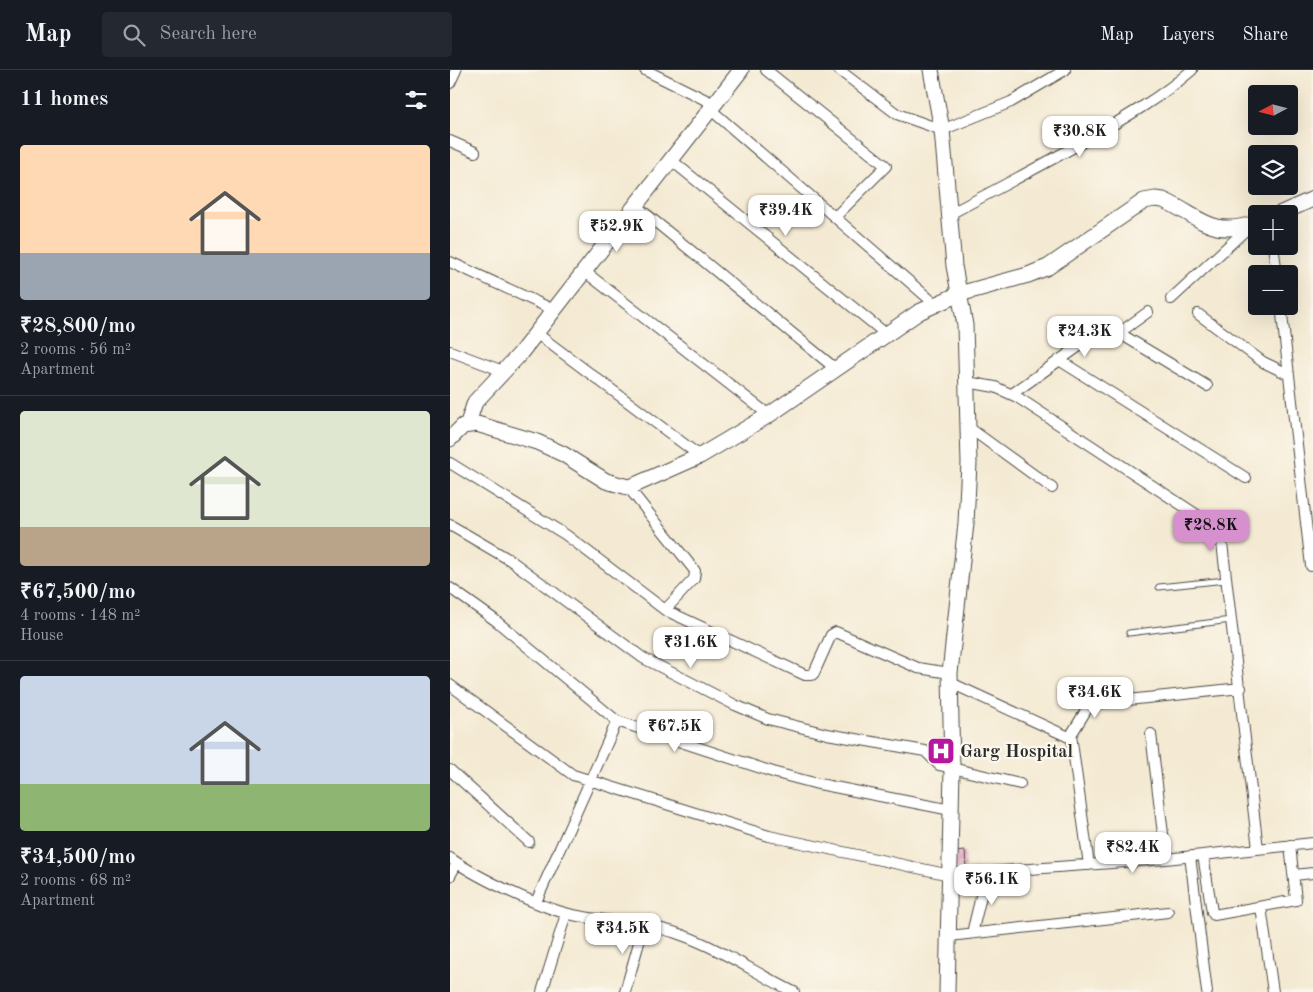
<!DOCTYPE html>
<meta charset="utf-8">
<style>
:root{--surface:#171b24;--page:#242831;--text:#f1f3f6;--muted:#9ea1a6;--line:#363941;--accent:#d690ce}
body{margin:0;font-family:"Old Standard TT",serif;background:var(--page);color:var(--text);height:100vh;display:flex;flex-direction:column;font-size:19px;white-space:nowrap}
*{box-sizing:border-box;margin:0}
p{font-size:16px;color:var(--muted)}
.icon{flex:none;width:28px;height:28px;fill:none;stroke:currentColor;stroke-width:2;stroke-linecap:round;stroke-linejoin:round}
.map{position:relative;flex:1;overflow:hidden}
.panel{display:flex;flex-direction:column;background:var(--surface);width:450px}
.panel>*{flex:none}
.needle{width:32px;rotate:263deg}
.buttons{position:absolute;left:798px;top:15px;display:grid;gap:10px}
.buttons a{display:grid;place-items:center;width:50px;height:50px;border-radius:5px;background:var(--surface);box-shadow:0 5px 20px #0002;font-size:25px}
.price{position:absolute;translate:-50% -42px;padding:0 11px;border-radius:10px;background:#fff;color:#222;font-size:16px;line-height:32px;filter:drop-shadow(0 1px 2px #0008)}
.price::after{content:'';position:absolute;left:50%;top:30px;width:15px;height:11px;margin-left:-8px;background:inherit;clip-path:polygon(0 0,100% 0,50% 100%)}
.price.selected{background:var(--accent);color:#111}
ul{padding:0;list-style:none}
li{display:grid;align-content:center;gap:10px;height:265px;padding:0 20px}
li+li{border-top:1px solid var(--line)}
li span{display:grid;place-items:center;height:155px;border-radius:5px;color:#555}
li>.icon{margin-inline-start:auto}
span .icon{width:90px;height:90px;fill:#fffc;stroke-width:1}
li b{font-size:21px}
h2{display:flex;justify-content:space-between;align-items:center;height:60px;padding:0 20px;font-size:21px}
header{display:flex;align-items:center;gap:30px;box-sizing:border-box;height:70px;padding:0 25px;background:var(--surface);border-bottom:1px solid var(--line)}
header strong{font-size:24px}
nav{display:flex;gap:28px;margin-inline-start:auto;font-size:18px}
.search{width:350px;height:45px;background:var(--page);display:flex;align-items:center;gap:12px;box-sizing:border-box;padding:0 18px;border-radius:5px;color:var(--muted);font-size:19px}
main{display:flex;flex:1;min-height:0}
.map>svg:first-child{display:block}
.building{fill:url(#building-cross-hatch)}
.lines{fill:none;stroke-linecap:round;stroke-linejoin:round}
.lane-casing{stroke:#494844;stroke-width:7}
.street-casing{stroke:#494844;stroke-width:12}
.secondary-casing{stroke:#494844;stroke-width:17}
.lane{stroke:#fff;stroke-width:5}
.street{stroke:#fff;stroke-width:10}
.secondary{stroke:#fff;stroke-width:15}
.labels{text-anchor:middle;stroke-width:4.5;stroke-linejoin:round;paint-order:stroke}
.poi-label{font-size:18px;font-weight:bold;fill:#2b2b2b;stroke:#fbf7ec;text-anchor:start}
</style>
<header>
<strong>Map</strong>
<div class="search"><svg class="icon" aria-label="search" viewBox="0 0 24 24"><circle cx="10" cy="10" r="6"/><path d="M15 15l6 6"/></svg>Search here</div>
<nav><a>Map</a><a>Layers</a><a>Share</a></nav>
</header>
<main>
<section class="panel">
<h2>11 homes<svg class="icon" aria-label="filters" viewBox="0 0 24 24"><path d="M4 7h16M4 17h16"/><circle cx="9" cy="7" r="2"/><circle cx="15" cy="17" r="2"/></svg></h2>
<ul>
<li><span style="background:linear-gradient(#ffd9b3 70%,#9aa5b1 0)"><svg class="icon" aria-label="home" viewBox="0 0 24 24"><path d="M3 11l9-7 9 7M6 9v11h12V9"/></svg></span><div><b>₹28,800/mo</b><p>2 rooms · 56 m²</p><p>Apartment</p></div></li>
<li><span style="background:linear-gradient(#dfe7d0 75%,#b9a48a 0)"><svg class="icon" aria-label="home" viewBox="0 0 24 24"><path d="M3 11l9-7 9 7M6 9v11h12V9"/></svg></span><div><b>₹67,500/mo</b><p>4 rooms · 148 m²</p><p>House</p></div></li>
<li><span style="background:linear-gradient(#c9d6e8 70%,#8fb573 0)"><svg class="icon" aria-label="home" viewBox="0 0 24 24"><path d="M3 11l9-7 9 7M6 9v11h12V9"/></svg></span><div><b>₹34,500/mo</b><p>2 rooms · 68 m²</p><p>Apartment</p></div></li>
</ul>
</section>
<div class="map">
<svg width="863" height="922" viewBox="0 0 863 922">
<defs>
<pattern id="building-cross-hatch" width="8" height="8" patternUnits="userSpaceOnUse" patternTransform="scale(1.25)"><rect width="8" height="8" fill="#e6abc2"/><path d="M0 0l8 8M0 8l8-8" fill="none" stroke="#c593a7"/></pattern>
</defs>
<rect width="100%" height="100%" fill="#fbf7ec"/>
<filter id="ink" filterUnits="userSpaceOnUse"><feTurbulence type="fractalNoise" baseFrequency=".02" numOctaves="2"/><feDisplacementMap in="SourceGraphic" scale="10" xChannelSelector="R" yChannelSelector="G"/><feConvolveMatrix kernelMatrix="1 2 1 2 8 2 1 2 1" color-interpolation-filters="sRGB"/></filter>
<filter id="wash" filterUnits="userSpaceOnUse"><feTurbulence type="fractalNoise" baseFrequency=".0096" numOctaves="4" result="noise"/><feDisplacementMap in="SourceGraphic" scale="20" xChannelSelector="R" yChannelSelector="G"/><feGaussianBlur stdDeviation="1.12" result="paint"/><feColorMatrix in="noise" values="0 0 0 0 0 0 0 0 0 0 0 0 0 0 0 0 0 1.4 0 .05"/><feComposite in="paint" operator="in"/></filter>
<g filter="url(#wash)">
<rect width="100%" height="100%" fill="#f4ead3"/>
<g id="blocks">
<!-- building -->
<path class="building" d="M 483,669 L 496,669 L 497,690 L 483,690 Z
M 515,781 L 516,798 L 504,798 L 504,782 Z"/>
</g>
</g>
<g filter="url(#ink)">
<use href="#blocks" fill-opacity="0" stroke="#494844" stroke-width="1"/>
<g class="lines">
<defs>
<path id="lane" d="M 709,517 L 776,510
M 679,563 L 781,550"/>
<path id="street" d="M 195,0 L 264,34
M 316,0 L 436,96 L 385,147
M 389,0 L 447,44 L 492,60 L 561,32 L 615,0
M 0,13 L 6,0
M 260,39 L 485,234
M 0,71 L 25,82
M 221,90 L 436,264
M 185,135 L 386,299
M 498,145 C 545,120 593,95 640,68 C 675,48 711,27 742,0
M 823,176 L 827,204
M 0,192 L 104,240
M 134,201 L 319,345
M 721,229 L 800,156
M 831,236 L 861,496
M 748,244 L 813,292 L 838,304
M 86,263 L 250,386
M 669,263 L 757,316
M 0,281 L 53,301
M 609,290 L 796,408
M 517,312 L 545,317 L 567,327 L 767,458 L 772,473 L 808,779
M 562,324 L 635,272 L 669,263 L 698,242
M 518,357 L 602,418
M 0,393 L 116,465 L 215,540 L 355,605 L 362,605 L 364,603 L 381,565 L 386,562 L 468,598 L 500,603
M 178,417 L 245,501 L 244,509 L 215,540
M 0,455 L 60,490 L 193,588 L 285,635 L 318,649 L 377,664 L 475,681 L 489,695 L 570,714
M 0,518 L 45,550 L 167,651 L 326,703 L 364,713 L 501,740
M 501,613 L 621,668
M 0,615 L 123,705 L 319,766 L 500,805 L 716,789 L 863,773
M 701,664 L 716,789
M 0,700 L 79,772
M 753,785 L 762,842 L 764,845 L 846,830 L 840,775
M 740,786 L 757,922
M 0,788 C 28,808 94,840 128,846 C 162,853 196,852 229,864 C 270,878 305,903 344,922
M 639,795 L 621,665 L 640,634 L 791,618
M 844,805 L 863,803
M 0,806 L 7,793
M 86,832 L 167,651
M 811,837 L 823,922
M 522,863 L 537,802
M 499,866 L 718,842
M 92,922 L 116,844
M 175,922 L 194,855"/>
<path id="secondary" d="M 481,0 L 492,60 L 504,196 L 515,255 L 519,393 L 516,453 L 500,603 L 502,699 L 497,922
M 829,144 L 863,129
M 18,353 L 25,332 L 69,285 L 291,0
M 0,369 L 13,356 L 27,354 L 87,372 L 113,384 L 156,411 L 178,417 L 187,414 L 250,386 L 319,345 L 469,242 L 509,224 L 578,205 L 598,197 L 694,131 L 705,129 L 713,130 C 752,147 759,168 806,153"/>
</defs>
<!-- lane casing -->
<use href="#lane" class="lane-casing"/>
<!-- street casing -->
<use href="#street" class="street-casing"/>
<!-- secondary casing -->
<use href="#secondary" class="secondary-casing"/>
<!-- lane -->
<use href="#lane" class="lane"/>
<!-- street -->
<use href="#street" class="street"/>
<!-- secondary -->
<use href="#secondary" class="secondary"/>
</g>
</g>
<!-- icons -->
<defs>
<symbol id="hospital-square" viewBox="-11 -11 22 22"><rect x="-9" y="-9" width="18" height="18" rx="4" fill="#b5179e" stroke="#fbf7ec"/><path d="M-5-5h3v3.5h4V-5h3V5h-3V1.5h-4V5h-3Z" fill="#fff"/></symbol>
</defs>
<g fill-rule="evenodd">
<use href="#hospital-square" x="475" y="665" width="32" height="32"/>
</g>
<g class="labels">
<!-- poi labels -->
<g class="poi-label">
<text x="510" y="687">Garg Hospital</text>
</g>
</g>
</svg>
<div class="buttons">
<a><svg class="needle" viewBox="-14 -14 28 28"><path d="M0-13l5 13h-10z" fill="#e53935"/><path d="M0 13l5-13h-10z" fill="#9ea1a6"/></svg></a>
<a><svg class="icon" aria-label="layers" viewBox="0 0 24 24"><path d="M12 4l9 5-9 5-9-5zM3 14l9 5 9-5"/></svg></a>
<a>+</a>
<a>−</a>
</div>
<b class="price" style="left:630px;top:88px">₹30.8K</b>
<b class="price" style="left:336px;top:167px">₹39.4K</b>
<b class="price" style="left:167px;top:183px">₹52.9K</b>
<b class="price" style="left:635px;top:288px">₹24.3K</b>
<b class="price selected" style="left:761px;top:482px">₹28.8K</b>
<b class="price" style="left:241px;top:599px">₹31.6K</b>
<b class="price" style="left:645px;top:649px">₹34.6K</b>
<b class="price" style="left:225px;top:683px">₹67.5K</b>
<b class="price" style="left:683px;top:804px">₹82.4K</b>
<b class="price" style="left:542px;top:836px">₹56.1K</b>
<b class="price" style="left:173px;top:885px">₹34.5K</b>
</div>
</main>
